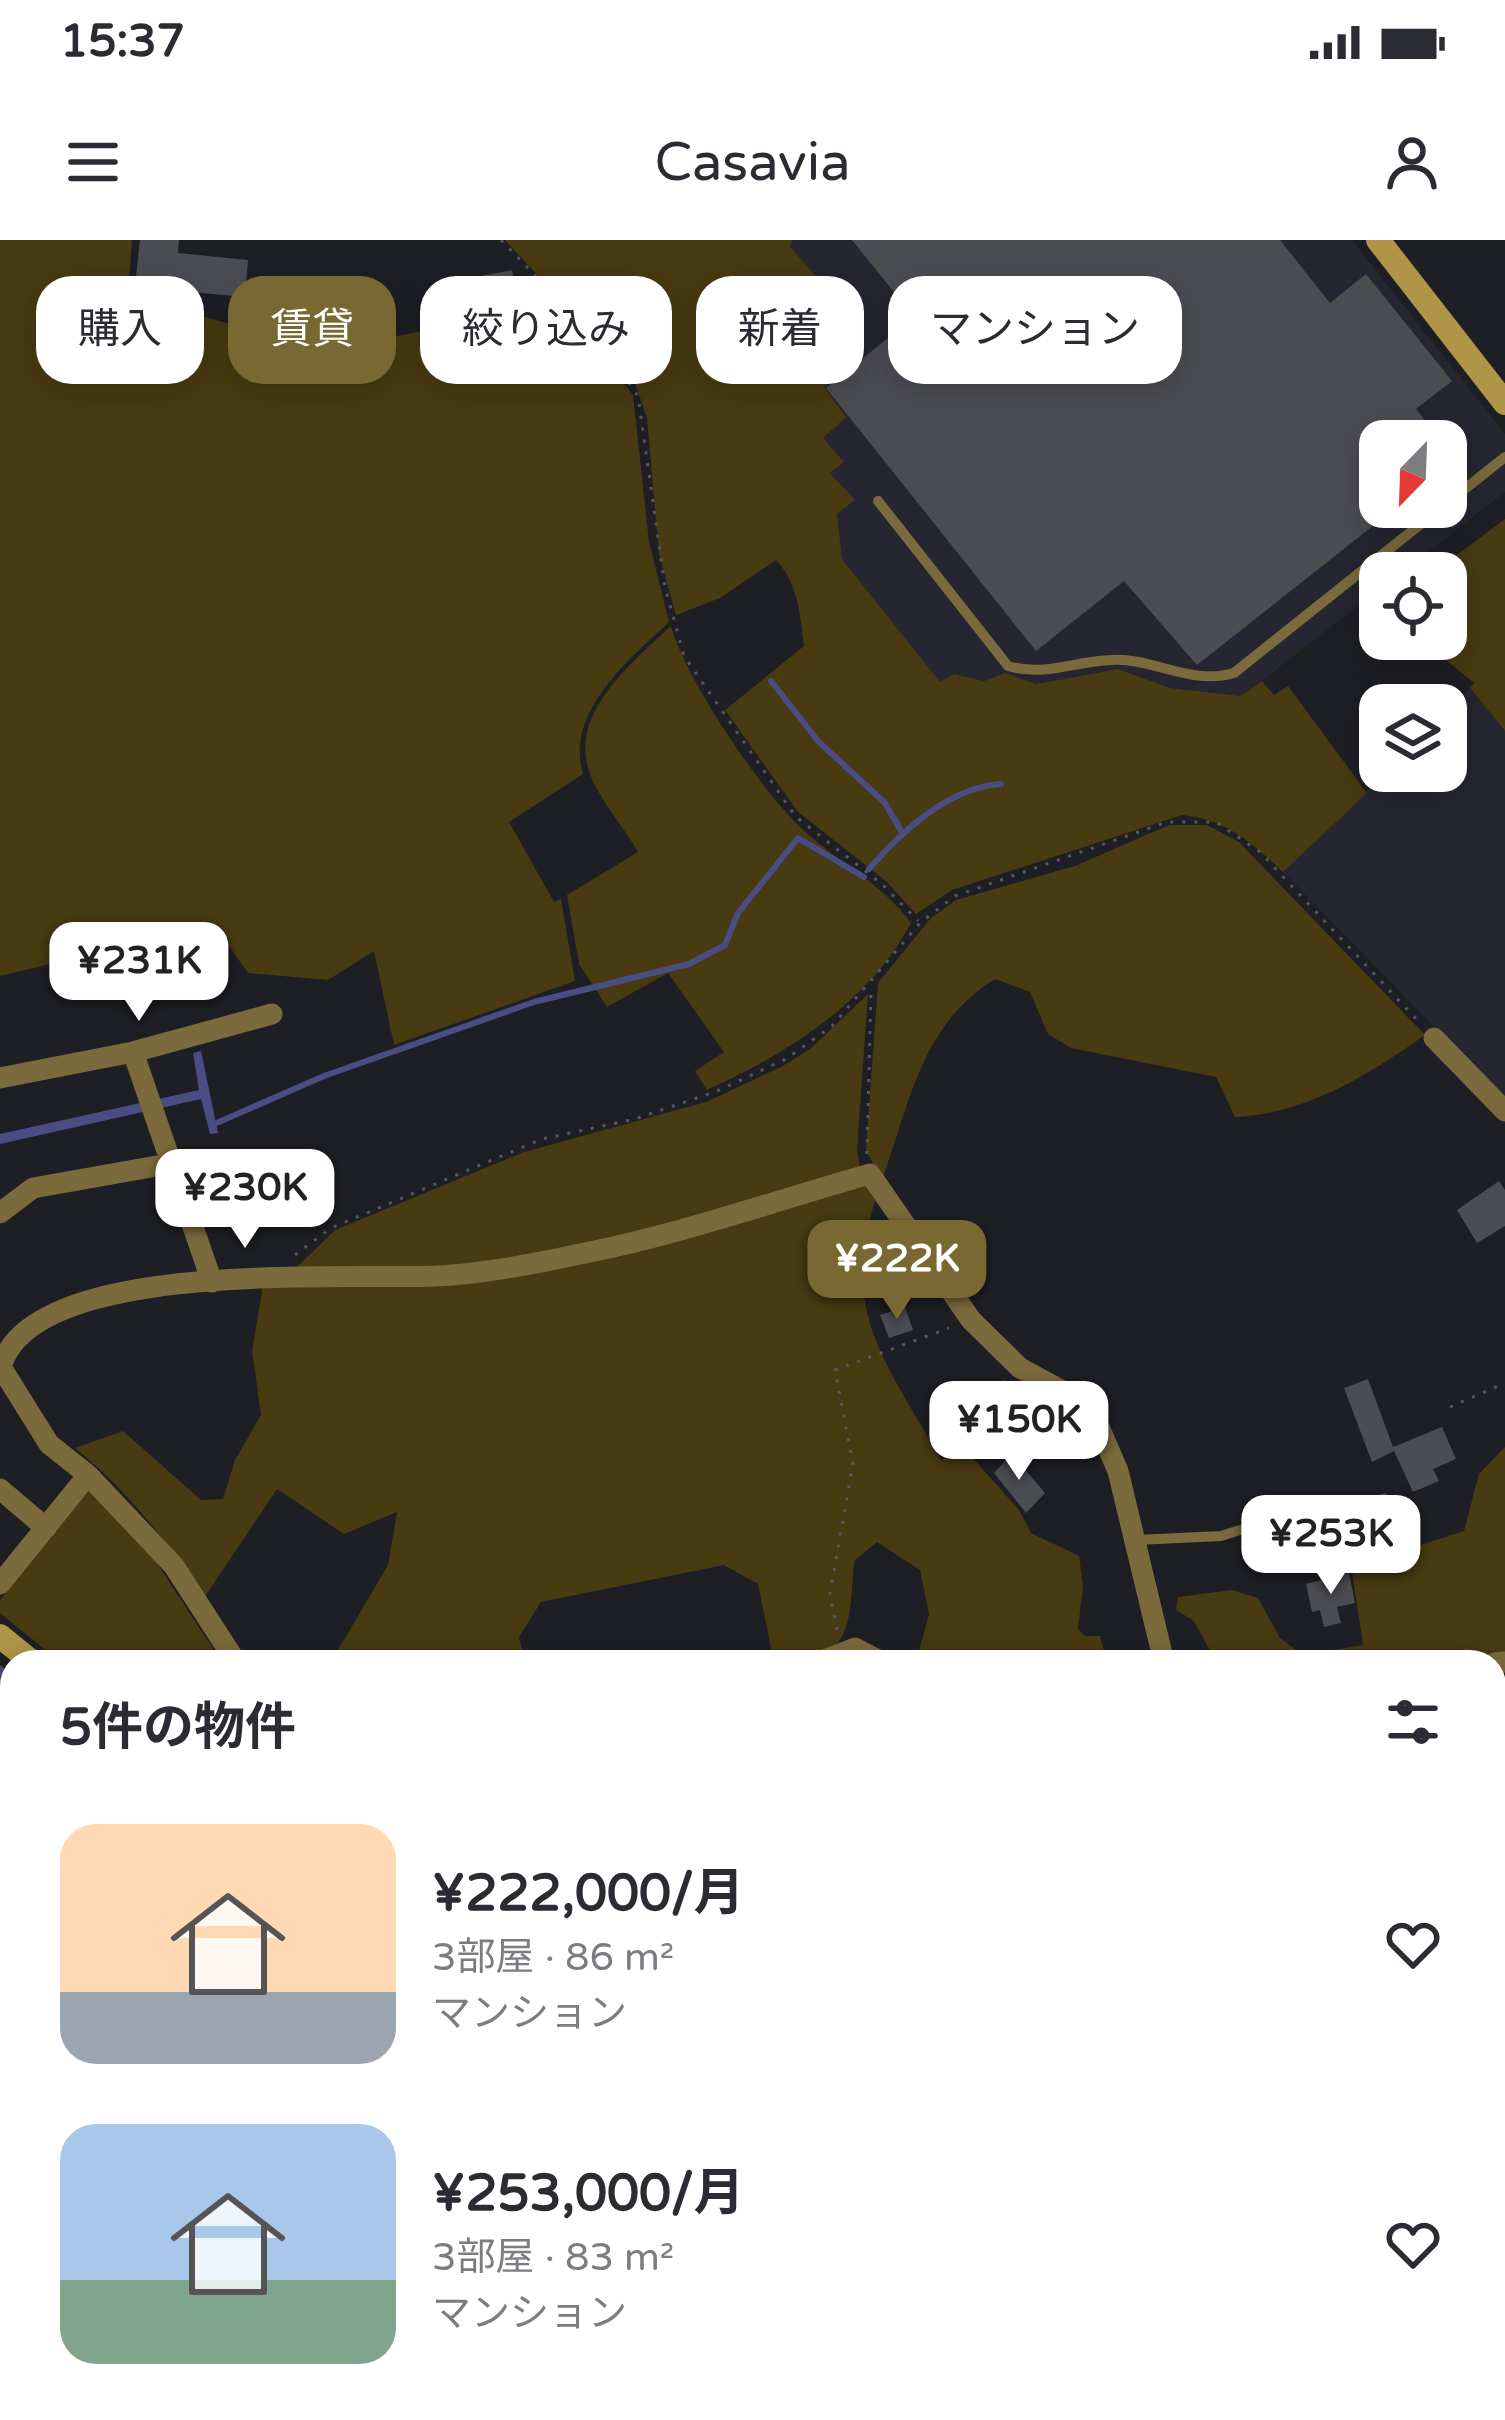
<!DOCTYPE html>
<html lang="ja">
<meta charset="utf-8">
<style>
:root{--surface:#fff;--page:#f2f2f3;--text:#2b2b33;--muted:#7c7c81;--accent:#7a6833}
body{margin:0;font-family:"Varela Round","Noto Sans JP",sans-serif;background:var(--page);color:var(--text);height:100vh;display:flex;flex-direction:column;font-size:45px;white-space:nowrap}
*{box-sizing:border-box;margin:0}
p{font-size:39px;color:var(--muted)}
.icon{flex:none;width:66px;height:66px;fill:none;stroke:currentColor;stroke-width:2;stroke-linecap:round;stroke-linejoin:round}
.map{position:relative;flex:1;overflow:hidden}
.details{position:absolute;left:0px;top:1410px;width:1506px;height:771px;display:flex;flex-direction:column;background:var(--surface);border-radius:36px 36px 0 0;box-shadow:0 6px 30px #0003}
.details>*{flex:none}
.top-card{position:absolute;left:36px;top:36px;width:1434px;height:108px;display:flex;gap:24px}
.needle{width:78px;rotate:203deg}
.controls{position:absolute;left:1359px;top:180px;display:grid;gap:24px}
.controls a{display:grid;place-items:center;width:108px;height:108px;border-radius:24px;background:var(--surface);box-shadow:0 6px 30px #0003;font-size:60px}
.price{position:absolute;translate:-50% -102px;padding:0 27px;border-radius:24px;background:#fff;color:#222;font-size:39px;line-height:78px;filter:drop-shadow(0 3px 6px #0008)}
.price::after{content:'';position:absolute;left:50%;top:72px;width:36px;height:27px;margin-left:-18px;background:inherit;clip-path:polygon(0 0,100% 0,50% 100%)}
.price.active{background:var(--accent);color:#fff}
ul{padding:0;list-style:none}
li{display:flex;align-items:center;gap:36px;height:300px;padding:0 60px}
li span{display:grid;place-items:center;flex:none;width:336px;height:240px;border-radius:36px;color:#555}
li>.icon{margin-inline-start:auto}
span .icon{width:144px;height:144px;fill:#fffc;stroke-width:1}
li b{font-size:51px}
h2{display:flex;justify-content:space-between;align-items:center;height:144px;padding:0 60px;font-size:51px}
.chip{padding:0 42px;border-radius:36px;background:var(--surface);box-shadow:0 6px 30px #0003;font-size:42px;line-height:108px}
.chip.active{background:var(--accent);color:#fff}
.status{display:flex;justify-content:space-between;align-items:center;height:84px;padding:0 60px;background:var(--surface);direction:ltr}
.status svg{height:33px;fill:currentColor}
header{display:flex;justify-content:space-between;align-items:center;height:156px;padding:0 60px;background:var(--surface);font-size:54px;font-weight:600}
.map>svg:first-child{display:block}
.built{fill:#252631;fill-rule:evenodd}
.green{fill:#483a11}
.water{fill:#4a4c84}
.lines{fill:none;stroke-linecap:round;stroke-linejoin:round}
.stream{stroke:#4a4c84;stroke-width:6}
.building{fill:#4c4d53}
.path{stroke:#57585d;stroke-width:3;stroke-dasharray:3 9;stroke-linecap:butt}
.lane{stroke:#7b6a3b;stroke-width:10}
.street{stroke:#7b6a3b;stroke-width:21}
.secondary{stroke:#b09546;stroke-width:24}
</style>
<div class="status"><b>15:37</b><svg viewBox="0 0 49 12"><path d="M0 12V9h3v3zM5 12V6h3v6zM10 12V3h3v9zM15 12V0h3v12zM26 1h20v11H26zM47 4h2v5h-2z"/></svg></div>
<header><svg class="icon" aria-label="menu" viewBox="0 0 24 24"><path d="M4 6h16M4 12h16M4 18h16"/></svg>Casavia<svg class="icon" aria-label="person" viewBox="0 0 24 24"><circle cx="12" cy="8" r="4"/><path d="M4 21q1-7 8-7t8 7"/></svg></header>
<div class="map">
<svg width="1505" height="2180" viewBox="0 0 1505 2180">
<rect width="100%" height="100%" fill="#1e1f24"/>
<!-- built -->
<path class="built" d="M 792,0 L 1352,0 L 1505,194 L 1505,252 L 1401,333 L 1380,333 L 1380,349 L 1242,456 L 1170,448 L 1118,429 L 1036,444 L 1005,433 L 984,441 L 954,434 L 940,443 L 842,319 L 823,198 L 826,82 L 844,68 L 789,7 ZM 1380,201 L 1446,201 L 1446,267 L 1380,267 Z
M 1470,448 L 1505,491 L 1505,859 L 1283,632 L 1388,531 L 1446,531 L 1446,472 Z"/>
<!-- green -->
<path class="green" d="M 0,0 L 132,0 L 128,55 L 258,92 L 259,121 L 561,66 L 633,155 L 649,302 L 669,382 C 629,420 565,471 583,534 L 509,582 L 554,662 L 561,659 L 575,741 L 394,805 L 374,711 L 328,740 L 248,733 L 224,699 L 161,704 L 102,696 L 55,723 L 0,736 Z
M 505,0 L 792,0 L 790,7 L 844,67 L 827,82 L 860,119 L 824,147 L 846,177 L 823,198 L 844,222 L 830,233 L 855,260 L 837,274 L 842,319 L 940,442 L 954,434 L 984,441 L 1005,433 L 1036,444 L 1118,429 L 1170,448 L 1241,456 L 1262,441 L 1274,455 L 1288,446 L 1367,553 L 1283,632 C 1251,602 1227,580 1182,575 L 952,650 L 916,674 L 886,641 L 798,572 L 725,470 L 804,406 C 800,375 798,343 776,320 L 720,358 L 676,375 L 659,314 L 647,178 L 634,140 Z
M 1505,279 L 1505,491 L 1470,448 L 1474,443 L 1420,399 L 1446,399 L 1446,333 L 1433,333 Z
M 671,386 C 686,439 754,539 793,580 C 829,618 880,640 911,683 C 869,763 786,814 707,850 L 695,831 L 724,812 L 668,733 L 607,767 L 579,724 L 567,655 L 638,612 C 623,585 594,554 587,524 C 574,468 637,418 671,386 Z
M 1169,585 L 1207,585 L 1239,602 L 1425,795 C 1368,835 1306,874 1235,877 L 1216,837 L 1071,808 L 1048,794 L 1030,752 L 995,739 C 921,785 910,862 882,940 L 866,910 L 878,743 L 930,679 L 956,660 L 1075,626 Z
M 868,754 L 857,909 L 860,927 L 716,976 L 442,1032 L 297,1027 L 335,990 L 524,912 L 706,862 L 781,827 L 810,809 Z
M 866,943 L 877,956 C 836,1069 888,1124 941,1220 L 964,1208 L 1019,1270 L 1031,1293 L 1079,1316 L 1083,1346 L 1078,1389 L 1085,1396 L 1100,1396 L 1107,1422 L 916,1422 L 929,1374 L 920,1330 L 877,1302 L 854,1321 C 849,1387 854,1422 774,1422 L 758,1344 L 724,1325 L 541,1362 L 519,1397 L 525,1422 L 331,1422 L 388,1325 L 397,1272 L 344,1294 L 277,1249 L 204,1358 C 166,1300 129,1252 75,1208 L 123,1191 L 201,1260 L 223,1259 L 235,1220 L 261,1175 L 252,1110 L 263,1045 L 444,1040 Z
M 1505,1207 L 1505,1417 L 1474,1422 L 1216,1422 L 1194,1381 L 1176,1370 L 1178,1357 L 1232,1350 L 1258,1358 L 1280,1398 L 1303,1415 L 1363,1405 L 1349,1311 L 1402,1311 L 1464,1291 L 1479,1234 Z
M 90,1248 L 137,1293 L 222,1422 L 60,1422 L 0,1373 L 0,1360 Z
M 0,1511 L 12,1521 L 12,1712 L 0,1726 Z
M 1505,1729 L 1505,2039 L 1494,2038 L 1494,1732 Z"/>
<!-- water -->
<path class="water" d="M 201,811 L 218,893 L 210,894 L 201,859 L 0,904 L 0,894 L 199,850 L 193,813 Z
M 0,1425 L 12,1435 L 12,1488 L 0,1478 Z
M 837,2169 L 899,2169 L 912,2180 L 850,2180 Z"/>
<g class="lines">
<!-- stream -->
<path class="stream" d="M 771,441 L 818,501 L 885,563 L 903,594
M 869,629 C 902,591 950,547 1001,544
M 212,885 L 324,836 L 534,762 L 689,724 L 725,705 L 738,673 L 798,598 L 864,637
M 509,2175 L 514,2169"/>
</g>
<!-- building -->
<path class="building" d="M 140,0 L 179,0 L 178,13 L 248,20 L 245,57 L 180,51 L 182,40 L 136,36 Z
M 852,0 L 1280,0 L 1330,63 L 1366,34 L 1452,141 L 1416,169 L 1441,201 L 1380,201 L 1380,267 L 1397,267 L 1197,425 L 1124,341 L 1036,411 L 826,148 L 914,77 Z
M 512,30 L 519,71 L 484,78 L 475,37 Z
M 1499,941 L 1505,950 L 1505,986 L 1477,1003 L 1457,970 Z
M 905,1067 L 913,1090 L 889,1098 L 880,1075 Z
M 1368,1139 L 1393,1207 L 1442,1187 L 1456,1219 L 1433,1229 L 1439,1241 L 1413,1252 L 1394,1211 L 1372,1222 L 1344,1148 Z
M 1012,1214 L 1045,1253 L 1026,1273 L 994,1233 Z
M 1386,1253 L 1394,1288 L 1326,1300 L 1323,1270 Z
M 1349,1333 L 1355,1363 L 1337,1367 L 1341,1383 L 1324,1387 L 1320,1370 L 1312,1372 L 1306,1344 Z"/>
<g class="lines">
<!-- path -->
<path class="path" d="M 501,0 L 600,103 L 638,156 L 665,347 L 684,416 L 796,577 L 883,645 L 918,681
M 867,914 L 871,750
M 295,1015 L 331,988 L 542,899 L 635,879 L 717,851 L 786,819 L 832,786 L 920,683 L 955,656 L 1167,582 L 1216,582 L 1260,612 L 1419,782
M 1450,1167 L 1505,1143
M 965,1169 L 1004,1140
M 837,1390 L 830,1353 L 853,1224 L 835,1130 L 949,1088"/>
<!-- lane -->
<path class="lane" d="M 878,261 L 1008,426 C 1046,437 1074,421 1111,420 C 1152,417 1191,446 1234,433 L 1442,267
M 1446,264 L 1505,217
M 1136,1300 L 1221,1296 L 1314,1267
M 1494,1616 L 1505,1613"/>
<!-- street -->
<path class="street" d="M 1434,798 L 1505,871
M 133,812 L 272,774
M 0,838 L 133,812 L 212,1042
M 0,973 L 33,948 L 168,924
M 88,1235 L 174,1326 L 236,1422
M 0,1249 L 46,1288
M 0,1344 L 88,1235 L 49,1204 L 1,1127 C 31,1018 344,1040 436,1036 C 483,1034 534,1024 580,1014 C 679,995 774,961 870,934 L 971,1080 L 1020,1128 L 1090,1166 L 1118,1231 L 1164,1422
M 819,1422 L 855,1408 L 882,1422
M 1494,1423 L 1505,1422
M 0,1495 L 12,1505
M 0,1929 L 12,1915
M 0,2039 L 12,2049
M 1494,2136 L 1505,2137
M 318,2169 L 332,2180
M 482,2169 L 496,2180
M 645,2169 L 658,2180
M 815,2169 L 828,2180
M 1114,2169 L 1124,2180
M 141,2180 L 158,2171
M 282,2180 L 291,2169
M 783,2180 L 792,2169
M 1266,2180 L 1267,2169"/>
<!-- secondary -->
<path class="secondary" d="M 1378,0 L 1505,163
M 0,1396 L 32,1422
M 0,1757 L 12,1742
M 930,2169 L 943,2180
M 1010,2180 L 1019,2169"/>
</g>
</svg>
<div class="controls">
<a><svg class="needle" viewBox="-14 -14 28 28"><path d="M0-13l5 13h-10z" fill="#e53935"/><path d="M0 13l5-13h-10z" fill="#7c7c81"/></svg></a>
<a><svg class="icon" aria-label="locate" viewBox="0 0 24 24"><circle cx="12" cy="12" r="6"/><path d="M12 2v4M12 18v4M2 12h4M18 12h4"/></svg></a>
<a><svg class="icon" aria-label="layers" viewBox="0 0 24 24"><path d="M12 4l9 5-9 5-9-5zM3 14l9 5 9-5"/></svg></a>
</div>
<b class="price" style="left:139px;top:784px">¥231K</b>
<b class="price" style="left:245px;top:1011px">¥230K</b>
<b class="price active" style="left:897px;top:1082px">¥222K</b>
<b class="price" style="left:1019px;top:1243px">¥150K</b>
<b class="price" style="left:1331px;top:1357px">¥253K</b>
<div class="top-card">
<a class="chip">購入</a>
<a class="chip active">賃貸</a>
<a class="chip">絞り込み</a>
<a class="chip">新着</a>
<a class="chip">マンション</a>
</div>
<section class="details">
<h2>5件の物件<svg class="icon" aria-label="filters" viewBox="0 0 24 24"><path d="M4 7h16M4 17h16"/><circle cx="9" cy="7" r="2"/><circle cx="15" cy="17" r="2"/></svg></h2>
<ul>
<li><span style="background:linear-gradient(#ffd9b3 70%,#9aa5b1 0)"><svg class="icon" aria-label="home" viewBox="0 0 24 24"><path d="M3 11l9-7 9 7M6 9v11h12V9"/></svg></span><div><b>¥222,000/月</b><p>3部屋 · 86 m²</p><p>マンション</p></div><svg class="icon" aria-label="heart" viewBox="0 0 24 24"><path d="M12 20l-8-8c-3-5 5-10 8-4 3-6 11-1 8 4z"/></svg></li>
<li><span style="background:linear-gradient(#a9c7e8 65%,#7fa58c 0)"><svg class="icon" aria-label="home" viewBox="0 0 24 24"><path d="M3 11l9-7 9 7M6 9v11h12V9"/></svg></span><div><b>¥253,000/月</b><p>3部屋 · 83 m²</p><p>マンション</p></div><svg class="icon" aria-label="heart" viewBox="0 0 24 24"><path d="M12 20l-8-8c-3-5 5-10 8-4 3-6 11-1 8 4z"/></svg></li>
</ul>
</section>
</div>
